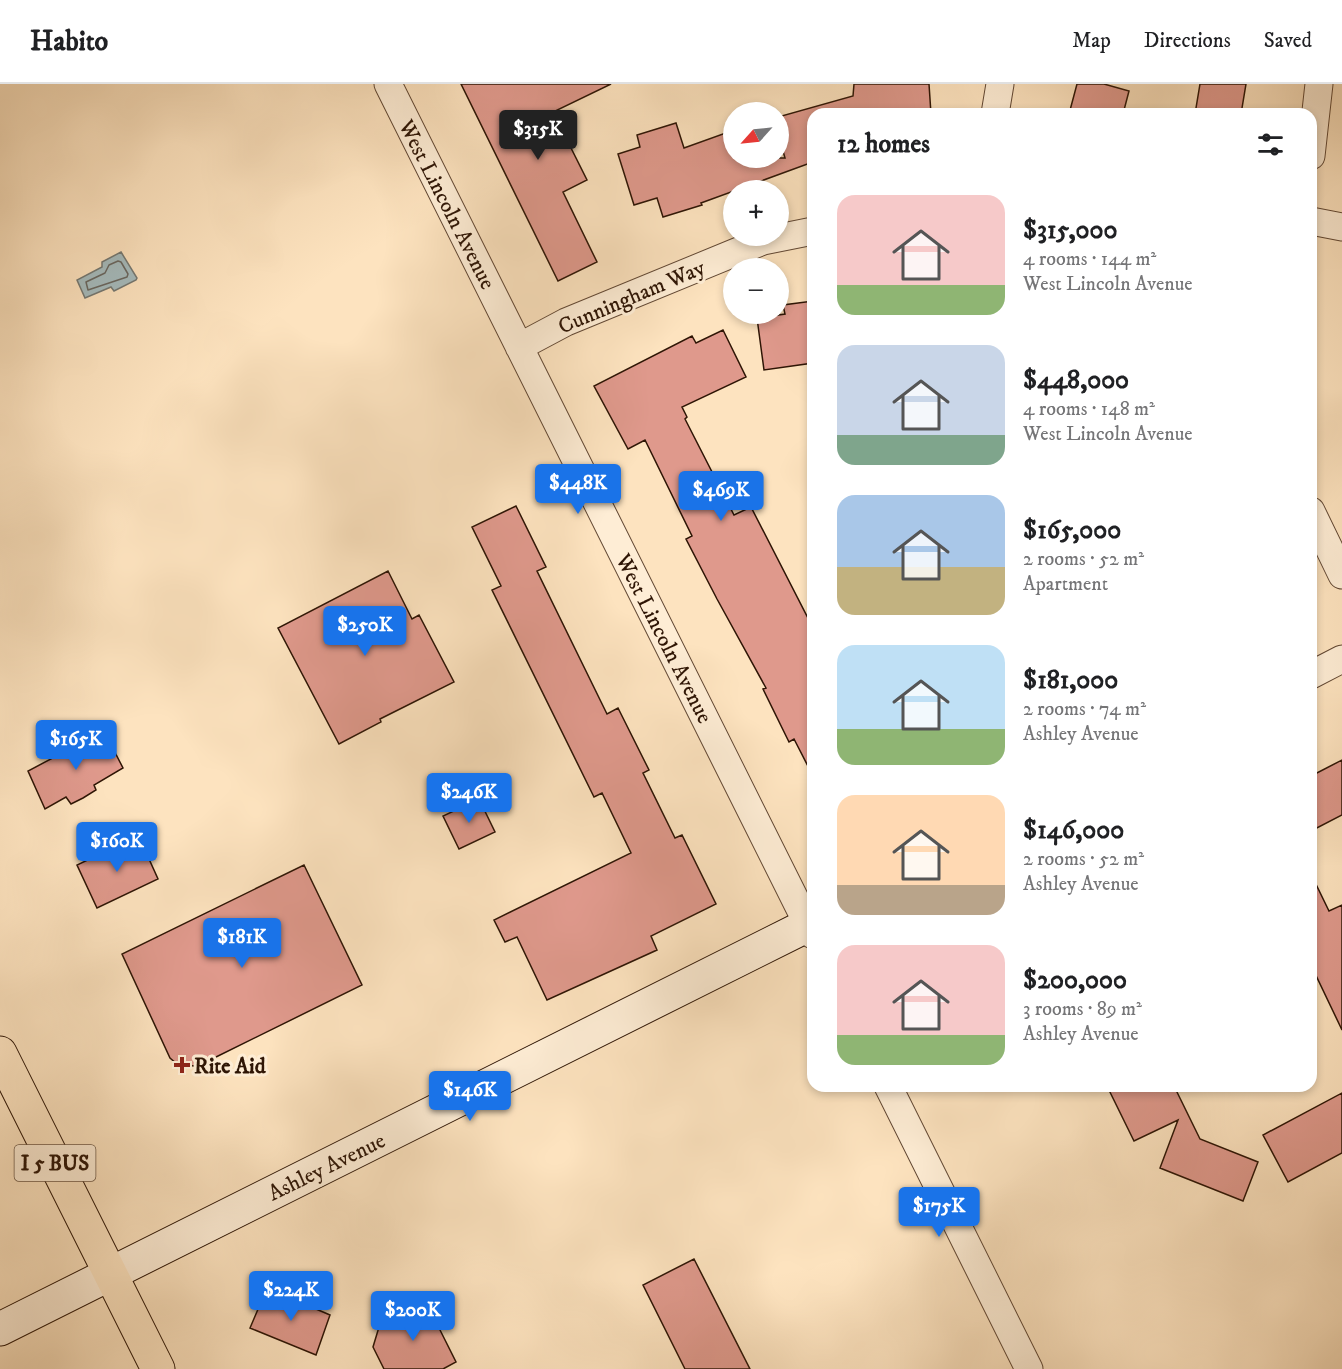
<!DOCTYPE html>
<meta charset="utf-8">
<style>
:root{--surface:#fff;--page:#f6f6f6;--text:#202124;--muted:#757577;--line:#e0e0e0;--accent:#1a73e8}
body{margin:0;font-family:"IM FELL DW Pica",serif;background:var(--page);color:var(--text);height:100vh;display:flex;flex-direction:column;font-size:22px;white-space:nowrap}
*{box-sizing:border-box;margin:0}
p{font-size:20px;color:var(--muted)}
.icon{flex:none;width:33px;height:33px;fill:none;stroke:currentColor;stroke-width:2;stroke-linecap:round;stroke-linejoin:round}
.map{position:relative;flex:1;overflow:hidden}
.panel{position:absolute;left:807px;top:24px;width:510px;height:984px;display:flex;flex-direction:column;background:var(--surface);border-radius:18px;box-shadow:0 3px 9px #0003}
.panel>*{flex:none}
.needle{width:39px;rotate:243deg}
.buttons{position:absolute;left:723px;top:18px;display:grid;gap:12px}
.buttons a{display:grid;place-items:center;width:66px;height:66px;border-radius:50%;background:var(--surface);box-shadow:0 3px 9px #0003;font-size:30px}
.price{position:absolute;translate:-50% -51px;padding:0 14px;border-radius:6px;background:var(--accent);color:#fff;font-size:20px;line-height:39px;filter:drop-shadow(0 2px 3px #0008)}
.price::after{content:'';position:absolute;left:50%;top:36px;width:18px;height:14px;margin-left:-9px;background:inherit;clip-path:polygon(0 0,100% 0,50% 100%)}
.price.current{background:#222;color:#fff}
ul{padding:0;list-style:none}
li{display:flex;align-items:center;gap:18px;height:150px;padding:0 30px}
li span{display:grid;place-items:center;flex:none;width:168px;height:120px;border-radius:18px;color:#555}
li>.icon{margin-inline-start:auto}
span .icon{width:72px;height:72px;fill:#fffc;stroke-width:1}
li b{font-size:26px}
h2{display:flex;justify-content:space-between;align-items:center;height:72px;padding:0 30px;font-size:26px}
header{display:flex;align-items:center;gap:36px;box-sizing:border-box;height:84px;padding:0 30px;background:var(--surface);border-bottom:2px solid var(--line)}
header strong{font-size:28px}
nav{display:flex;gap:33px;margin-inline-start:auto;font-size:21px}
.map>svg:first-child{display:block}
.water{fill:#a5bbbd;stroke:#757973;stroke-width:1.5}
.lines{fill:none;stroke-linecap:round;stroke-linejoin:round}
.shore{stroke:#6a6861;stroke-width:1.5}
.building{fill:#df998c;stroke:#2e1505;stroke-width:1.5}
.street-casing{stroke:#624834;stroke-width:29}
.secondary-casing{stroke:#2e1505;stroke-width:35}
.primary-casing{stroke:#2e1505;stroke-width:35}
.street{stroke:#feedd5;stroke-width:27}
.secondary{stroke:#feedd5;stroke-width:33}
.primary{stroke:#fde3bf;stroke-width:33}
.poi-dot{fill:#8f2418;stroke:#feedd5;stroke-width:2}
.labels{text-anchor:middle;stroke-width:6;stroke-linejoin:round;paint-order:stroke}
.shield{fill:#feedd5;stroke:#6c5643;stroke-width:1.5}
.shield-label{font-size:21px;font-weight:bold;fill:#2e1505}
.street-label{font-size:22px;fill:#2e1505;stroke:#feedd5}
.poi-label{font-size:22px;font-weight:bold;fill:#2e1505;stroke:#feedd5;text-anchor:start}
</style>
<header>
<strong>Habito</strong>
<nav><a>Map</a><a>Directions</a><a>Saved</a></nav>
</header>
<div class="map">
<svg width="1342" height="1285" viewBox="0 0 1342 1285">
<rect width="100%" height="100%" fill="#fde3bf"/>
<filter id="stains"><feTurbulence type="fractalNoise" baseFrequency=".00333" numOctaves="4"/><feColorMatrix values="0 0 0 0 .2 0 0 0 0 .09 0 0 0 0 .02 0 0 0 .5 -.17"/></filter>
<radialGradient id="worn" r=".72"><stop offset=".6" stop-color="#630" stop-opacity="0"/><stop offset="1" stop-color="#630" stop-opacity=".3"/></radialGradient>
<!-- water -->
<path class="water" d="M 121,168 L 137,194 L 136,196 L 114,207 L 111,203 L 85,214 L 77,196 L 102,183 L 102,178 Z"/>
<g class="lines">
<!-- shore -->
<path class="shore" d="M 118,177 L 121,178 L 128,190 L 127,193 L 88,206 L 86,198 L 105,189 L 109,181 Z"/>
</g>
<!-- building -->
<path class="building" d="M 461,0 L 611,0 L 553,28 L 587,96 L 563,108 L 597,178 L 558,197 Z
M 854,0 L 929,0 L 931,30 L 813,30 L 813,78 L 701,119 L 702,121 L 663,133 L 657,114 L 634,121 L 618,70 L 640,63 L 637,51 L 676,39 L 684,64 L 734,46 L 734,74 L 785,74 L 778,50 L 778,33 L 853,12 Z
M 1077,0 L 1104,0 L 1129,7 L 1123,30 L 1069,30 Z
M 1200,0 L 1246,0 L 1241,30 L 1195,30 Z
M 813,217 L 813,279 L 764,286 L 757,234 L 785,230 L 783,221 Z
M 723,246 L 746,293 L 682,323 L 687,333 L 685,335 L 734,431 L 751,423 L 813,544 L 813,692 L 794,655 L 789,658 L 763,605 L 766,604 L 717,515 L 686,455 L 692,452 L 645,356 L 628,365 L 594,302 L 692,252 L 696,259 Z
M 516,422 L 546,483 L 537,487 L 607,630 L 618,624 L 649,686 L 643,689 L 675,754 L 682,751 L 716,820 L 651,852 L 657,866 L 547,916 L 517,853 L 505,858 L 494,836 L 631,769 L 602,709 L 594,713 L 492,506 L 501,502 L 472,443 Z
M 388,487 L 412,535 L 419,531 L 454,598 L 380,635 L 381,638 L 339,660 L 278,544 Z
M 104,647 L 123,684 L 94,701 L 96,706 L 83,714 L 71,720 L 66,713 L 45,725 L 28,687 Z
M 1342,676 L 1342,731 L 1311,747 L 1311,692 Z
M 479,715 L 495,748 L 459,765 L 443,732 Z
M 140,755 L 158,795 L 97,824 L 77,781 L 102,769 L 107,772 Z
M 304,781 L 362,901 L 214,974 L 194,982 L 177,980 L 170,974 L 122,870 Z
M 1311,790 L 1329,827 L 1342,821 L 1342,946 L 1311,881 Z
M 1107,1002 L 1174,1002 L 1200,1055 L 1258,1078 L 1243,1117 L 1160,1084 L 1178,1036 L 1134,1057 Z
M 1342,1009 L 1342,1069 L 1288,1098 L 1263,1051 Z
M 694,1175 L 750,1285 L 685,1285 L 643,1201 Z
M 267,1204 L 330,1231 L 316,1271 L 250,1244 Z
M 426,1218 L 456,1278 L 443,1285 L 384,1285 L 373,1263 L 379,1243 Z"/>
<g class="lines">
<defs>
<path id="street" d="M 388,0 L 813,851
M 995,30 L 1000,0
M 1311,72 L 1319,0
M 1311,137 L 1342,143
M 519,263 L 566,238 L 763,157 L 813,147
M 1311,427 L 1342,491
M 1311,591 L 1342,575
M 888,1002 L 1029,1285"/>
<path id="secondary" d="M 0,1245 L 808,841"/>
<path id="primary" d="M 0,969 L 158,1285"/>
</defs>
<!-- street casing -->
<use href="#street" class="street-casing"/>
<!-- secondary casing -->
<use href="#secondary" class="secondary-casing"/>
<!-- primary casing -->
<use href="#primary" class="primary-casing"/>
<!-- street -->
<use href="#street" class="street"/>
<!-- secondary -->
<use href="#secondary" class="secondary"/>
<!-- primary -->
<use href="#primary" class="primary"/>
</g>
<!-- markers -->
<path class="poi-dot" d="M179 972h6v6h6v6h-6v6h-6v-6h-6v-6h6z"/>
<g class="labels">
<!-- shield labels -->
<rect class="shield" x="14.5" y="1061" width="81" height="36" rx="4.5"/>
<g class="shield-label">
<text x="55" y="1086">I 5 BUS</text>
</g>
<!-- street labels -->
<g class="street-label">
<text transform="translate(448 120) rotate(63)" y="8">West Lincoln Avenue</text>
<text transform="translate(631 212) rotate(-23)" y="8">Cunningham Way</text>
<text transform="translate(665 554) rotate(63)" y="8">West Lincoln Avenue</text>
<text transform="translate(326 1082) rotate(-26)" y="8">Ashley Avenue</text>
</g>
<!-- poi labels -->
<g class="poi-label">
<text x="194" y="989">Rite Aid</text>
</g>
</g>
<rect width="100%" height="100%" filter="url(#stains)"/>
<rect width="100%" height="100%" fill="url(#worn)"/>
</svg>
<div class="buttons">
<a><svg class="needle" viewBox="-14 -14 28 28"><path d="M0-13l5 13h-10z" fill="#e53935"/><path d="M0 13l5-13h-10z" fill="#757577"/></svg></a>
<a>+</a>
<a>−</a>
</div>
<b class="price current" style="left:538px;top:77px">$315K</b>
<b class="price" style="left:578px;top:431px">$448K</b>
<b class="price" style="left:721px;top:438px">$469K</b>
<b class="price" style="left:365px;top:573px">$250K</b>
<b class="price" style="left:76px;top:687px">$165K</b>
<b class="price" style="left:469px;top:740px">$246K</b>
<b class="price" style="left:117px;top:789px">$160K</b>
<b class="price" style="left:242px;top:885px">$181K</b>
<b class="price" style="left:470px;top:1038px">$146K</b>
<b class="price" style="left:939px;top:1154px">$175K</b>
<b class="price" style="left:291px;top:1238px">$224K</b>
<b class="price" style="left:413px;top:1258px">$200K</b>
<section class="panel">
<h2>12 homes<svg class="icon" aria-label="filters" viewBox="0 0 24 24"><path d="M4 7h16M4 17h16"/><circle cx="9" cy="7" r="2"/><circle cx="15" cy="17" r="2"/></svg></h2>
<ul>
<li><span style="background:linear-gradient(#f6c9c9 75%,#8fb573 0)"><svg class="icon" aria-label="home" viewBox="0 0 24 24"><path d="M3 11l9-7 9 7M6 9v11h12V9"/></svg></span><div><b>$315,000</b><p>4 rooms · 144 m²</p><p>West Lincoln Avenue</p></div></li>
<li><span style="background:linear-gradient(#c9d6e8 75%,#7fa58c 0)"><svg class="icon" aria-label="home" viewBox="0 0 24 24"><path d="M3 11l9-7 9 7M6 9v11h12V9"/></svg></span><div><b>$448,000</b><p>4 rooms · 148 m²</p><p>West Lincoln Avenue</p></div></li>
<li><span style="background:linear-gradient(#a9c7e8 60%,#c2b280 0)"><svg class="icon" aria-label="home" viewBox="0 0 24 24"><path d="M3 11l9-7 9 7M6 9v11h12V9"/></svg></span><div><b>$165,000</b><p>2 rooms · 52 m²</p><p>Apartment</p></div></li>
<li><span style="background:linear-gradient(#bfe0f5 70%,#8fb573 0)"><svg class="icon" aria-label="home" viewBox="0 0 24 24"><path d="M3 11l9-7 9 7M6 9v11h12V9"/></svg></span><div><b>$181,000</b><p>2 rooms · 74 m²</p><p>Ashley Avenue</p></div></li>
<li><span style="background:linear-gradient(#ffd9b3 75%,#b9a48a 0)"><svg class="icon" aria-label="home" viewBox="0 0 24 24"><path d="M3 11l9-7 9 7M6 9v11h12V9"/></svg></span><div><b>$146,000</b><p>2 rooms · 52 m²</p><p>Ashley Avenue</p></div></li>
<li><span style="background:linear-gradient(#f6c9c9 75%,#8fb573 0)"><svg class="icon" aria-label="home" viewBox="0 0 24 24"><path d="M3 11l9-7 9 7M6 9v11h12V9"/></svg></span><div><b>$200,000</b><p>3 rooms · 89 m²</p><p>Ashley Avenue</p></div></li>
</ul>
</section>
</div>
